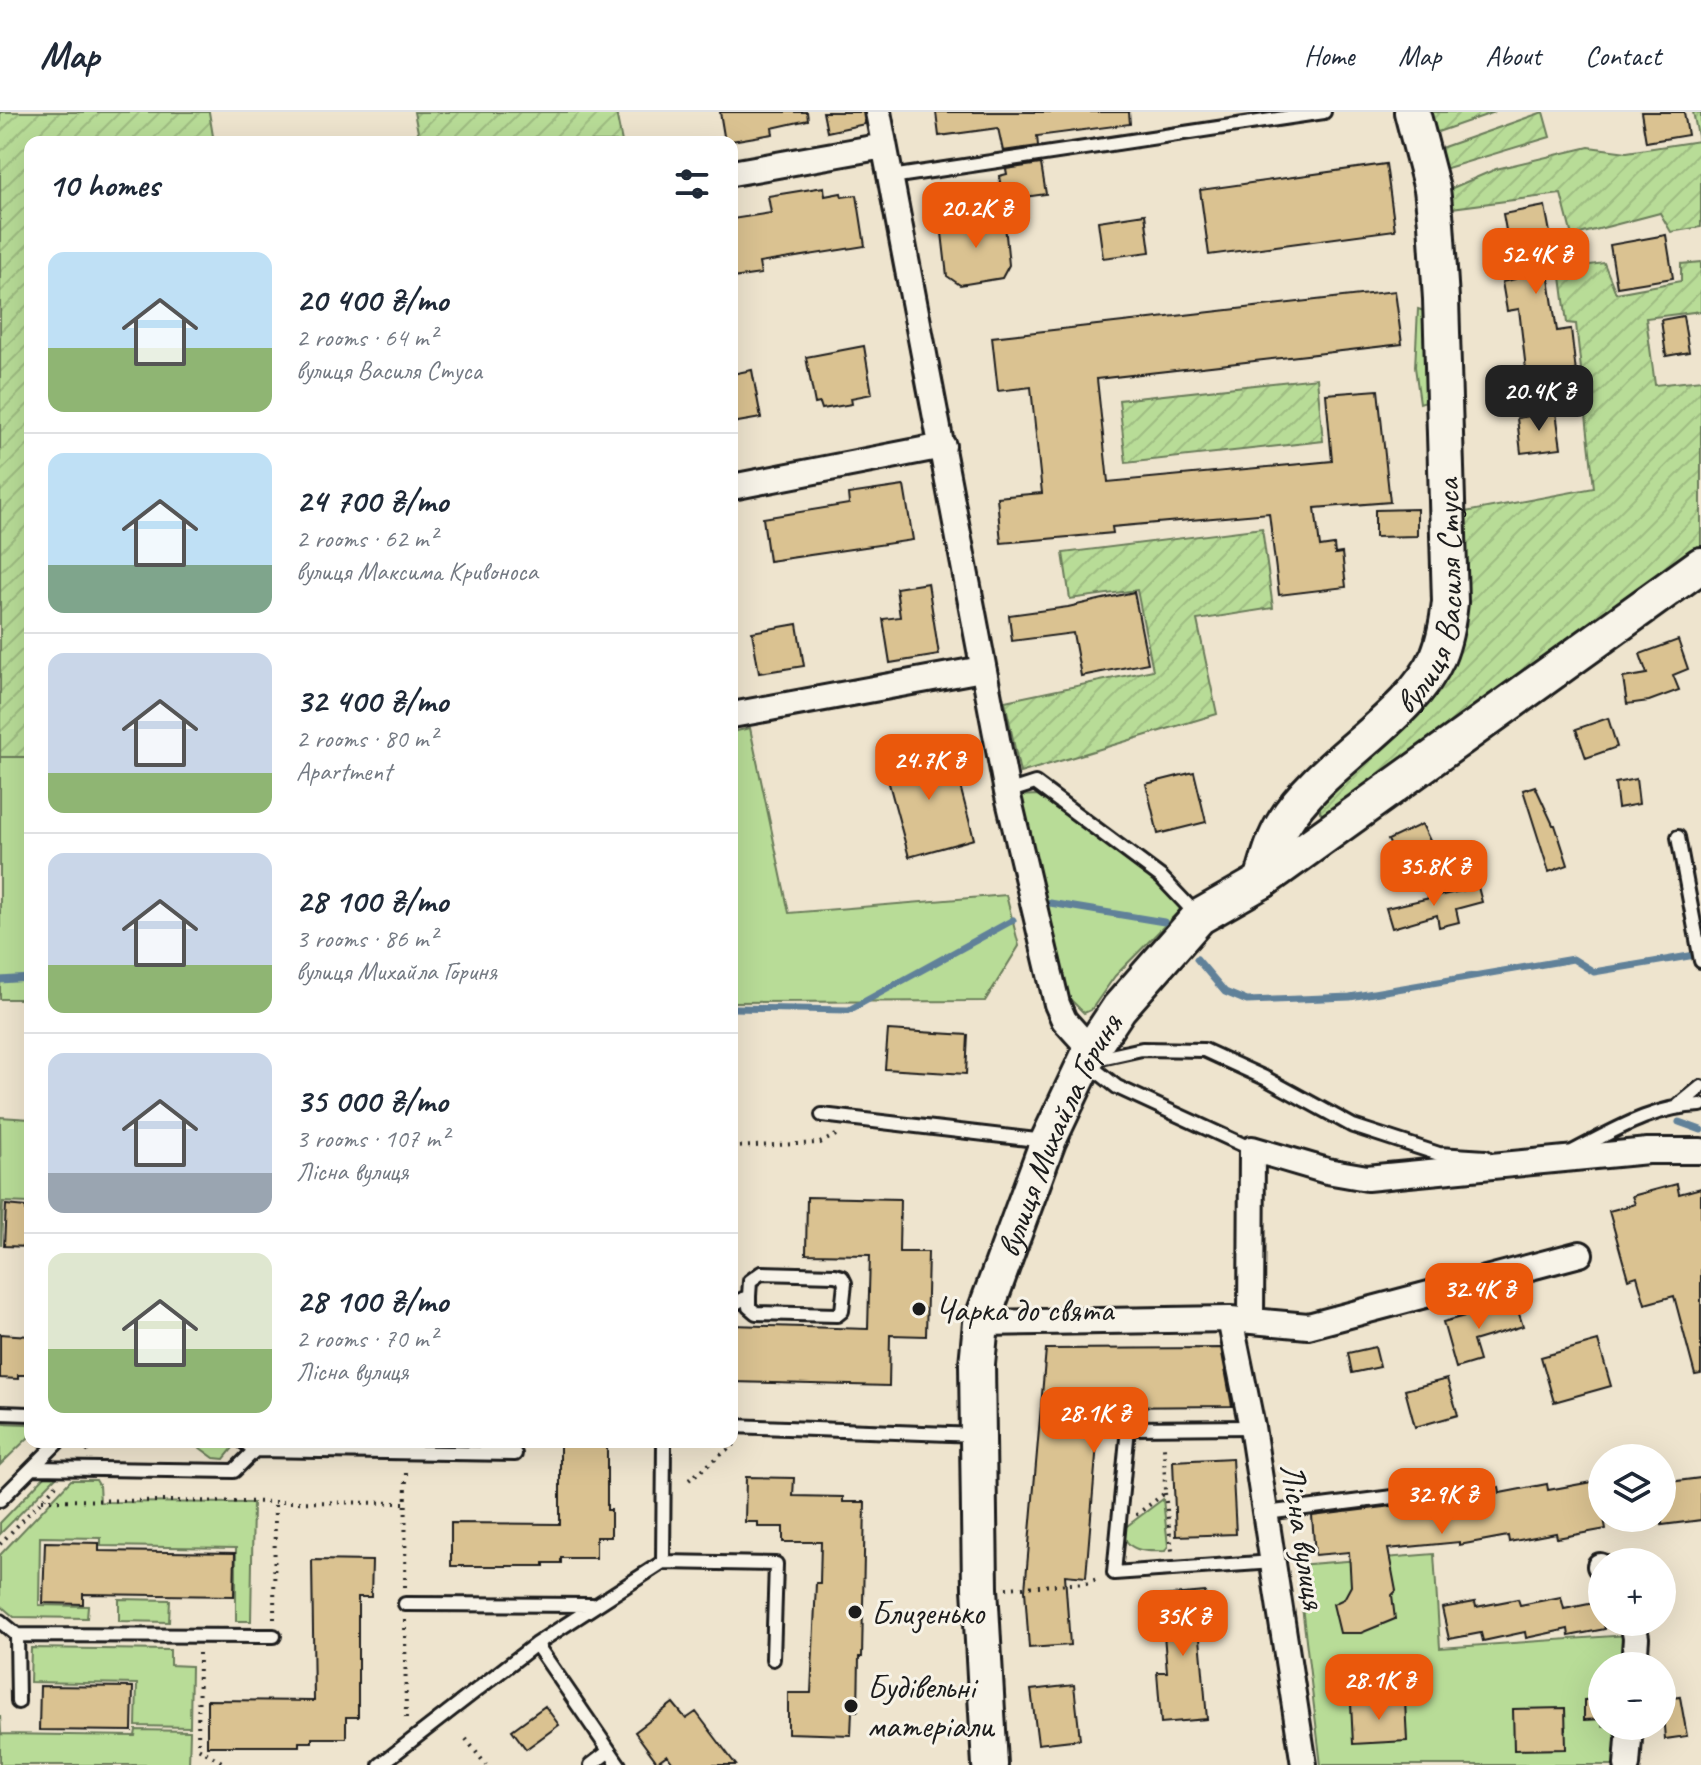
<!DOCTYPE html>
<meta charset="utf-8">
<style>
:root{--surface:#fff;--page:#f2f2f3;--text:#1f2937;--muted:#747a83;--line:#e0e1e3;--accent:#ea580c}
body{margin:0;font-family:Caveat,sans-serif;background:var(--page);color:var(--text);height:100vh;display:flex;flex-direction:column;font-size:30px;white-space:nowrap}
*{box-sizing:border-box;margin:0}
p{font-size:26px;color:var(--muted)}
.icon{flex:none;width:44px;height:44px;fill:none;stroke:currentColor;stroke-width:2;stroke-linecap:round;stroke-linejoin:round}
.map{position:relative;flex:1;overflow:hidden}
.side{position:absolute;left:24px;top:24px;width:714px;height:1312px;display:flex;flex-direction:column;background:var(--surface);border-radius:16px;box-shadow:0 8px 32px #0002}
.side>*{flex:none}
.controls{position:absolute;left:1588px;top:1332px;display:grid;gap:16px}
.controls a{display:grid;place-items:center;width:88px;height:88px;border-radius:50%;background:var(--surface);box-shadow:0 8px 32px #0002;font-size:40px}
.price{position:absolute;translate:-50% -68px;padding:0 18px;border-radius:16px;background:var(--accent);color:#fff;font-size:26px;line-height:52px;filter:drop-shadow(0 2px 4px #0008)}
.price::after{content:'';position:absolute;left:50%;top:48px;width:24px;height:18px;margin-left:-12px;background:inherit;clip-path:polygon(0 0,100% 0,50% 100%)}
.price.on{background:#222;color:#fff}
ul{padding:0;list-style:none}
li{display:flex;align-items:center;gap:24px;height:200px;padding:0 24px}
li+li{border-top:2px solid var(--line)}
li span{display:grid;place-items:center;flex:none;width:224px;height:160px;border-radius:16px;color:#555}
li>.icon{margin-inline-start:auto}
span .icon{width:96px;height:96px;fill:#fffc;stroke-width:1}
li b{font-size:34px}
h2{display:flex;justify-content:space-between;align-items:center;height:96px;padding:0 24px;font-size:34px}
header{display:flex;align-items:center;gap:48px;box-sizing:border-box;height:112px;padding:0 40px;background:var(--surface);border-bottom:2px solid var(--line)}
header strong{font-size:38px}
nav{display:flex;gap:44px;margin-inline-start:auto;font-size:28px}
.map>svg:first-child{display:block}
.green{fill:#b8dc97;stroke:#6a7c5a;stroke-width:2}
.garden{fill:url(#garden-furrows);stroke:#6a7c5a;stroke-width:2}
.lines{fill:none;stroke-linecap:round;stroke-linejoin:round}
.stream{stroke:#618199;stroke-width:7}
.building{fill:#dac291;stroke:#1c1c1c;stroke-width:2}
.lane-casing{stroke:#1c1c1c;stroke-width:18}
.street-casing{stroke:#1c1c1c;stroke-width:30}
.secondary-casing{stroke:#1c1c1c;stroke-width:40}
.path{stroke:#1c1c1c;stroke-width:4;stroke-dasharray:2 6;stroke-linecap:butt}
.lane{stroke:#f7f3e8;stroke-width:12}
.street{stroke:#f7f3e8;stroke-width:24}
.secondary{stroke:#f7f3e8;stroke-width:34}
.poi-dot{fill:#1c1c1c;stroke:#f7f3e8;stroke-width:3}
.labels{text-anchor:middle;stroke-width:6;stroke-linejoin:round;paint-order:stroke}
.street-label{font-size:34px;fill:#1c1c1c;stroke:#f7f3e8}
.poi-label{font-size:34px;fill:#1c1c1c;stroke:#f7f3e8;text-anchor:start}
</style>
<header>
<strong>Map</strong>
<nav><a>Home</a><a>Map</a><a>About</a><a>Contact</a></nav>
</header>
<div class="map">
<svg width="1701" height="1653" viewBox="0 0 1701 1653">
<defs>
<pattern id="garden-furrows" width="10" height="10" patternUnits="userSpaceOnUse" patternTransform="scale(2)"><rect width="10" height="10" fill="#b8dc97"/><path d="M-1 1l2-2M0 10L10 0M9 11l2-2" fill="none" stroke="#9ebc82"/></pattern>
</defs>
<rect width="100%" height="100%" fill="#eee4ce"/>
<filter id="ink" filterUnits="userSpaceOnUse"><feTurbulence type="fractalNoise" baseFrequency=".0125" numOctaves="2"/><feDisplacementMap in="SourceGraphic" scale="16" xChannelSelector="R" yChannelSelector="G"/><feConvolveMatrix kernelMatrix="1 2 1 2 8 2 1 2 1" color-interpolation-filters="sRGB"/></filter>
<g filter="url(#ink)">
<!-- green -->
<path class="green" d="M 1418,197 L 1427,200 L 1429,283 L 1426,289 L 1420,291 L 1415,255 Z
M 750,616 L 789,801 L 1006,783 L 1019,834 L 985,889 L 732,890 L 732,620 Z
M 0,645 L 30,645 L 30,887 L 0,887 Z
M 1037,683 L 1158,767 L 1179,792 L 1180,797 L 1177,801 L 1115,864 L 1091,898 L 1084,901 L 1068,885 L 1018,684 Z
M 0,1005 L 30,1007 L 30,1091 L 3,1090 L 1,1133 Z
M 0,1311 L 27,1312 L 30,1314 L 30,1324 L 0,1353 Z
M 192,1330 L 225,1330 L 233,1336 L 224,1347 L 214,1346 Z
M 47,1362 L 58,1363 L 0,1422 L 0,1411 Z
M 71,1368 L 96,1368 L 99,1373 L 100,1390 L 253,1391 L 251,1509 L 236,1509 L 236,1436 L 101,1434 L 101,1426 L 40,1425 L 39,1493 L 88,1494 L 87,1506 L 14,1505 L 0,1493 L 0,1443 Z
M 1163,1387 L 1168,1434 L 1165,1439 C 1146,1440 1124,1440 1123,1417 Z
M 1434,1442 L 1440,1536 L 1628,1523 L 1625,1554 L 1602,1554 L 1602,1614 L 1621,1614 L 1618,1653 L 1321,1653 L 1297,1453 Z
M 119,1487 L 170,1488 L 169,1510 L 119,1509 Z
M 31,1536 L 170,1538 L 170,1553 L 191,1554 L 190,1615 L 136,1614 L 137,1572 L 30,1570 Z
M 0,1603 L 1,1622 L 135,1624 L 136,1618 L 190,1619 L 189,1653 L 0,1653 Z"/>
<!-- garden -->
<path class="garden" d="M 0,0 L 209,0 L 214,30 L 30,30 L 30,645 L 0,645 Z
M 414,0 L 616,0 L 622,30 L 420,30 Z
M 1428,0 L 1495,0 L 1435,21 Z
M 1543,0 L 1550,25 L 1444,57 L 1438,37 Z
M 1693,0 L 1701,0 L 1701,115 L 1671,120 L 1660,101 L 1572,124 L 1561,82 L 1451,96 L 1450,77 L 1496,57 L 1589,35 L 1627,40 L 1699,29 Z
M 1701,150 L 1701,199 L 1646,206 L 1655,273 L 1701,268 L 1701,435 L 1351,693 L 1324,704 L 1320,700 L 1320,687 L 1454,534 L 1468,484 L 1465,400 L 1594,376 L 1576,212 L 1567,211 L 1560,157 L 1604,151 L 1616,181 L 1681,169 L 1681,152 Z
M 1317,266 L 1323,329 L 1126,351 L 1119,288 Z
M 1262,416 L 1273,496 L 1197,508 L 1217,602 L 1020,661 L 1005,589 L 1153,558 L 1137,478 L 1070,487 L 1063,441 Z"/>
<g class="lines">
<!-- stream -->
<path class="stream" d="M 1050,791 L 1164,810
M 1197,847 L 1225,880 L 1247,889 L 1350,885 L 1573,847 L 1594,860 L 1701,842
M 0,868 L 30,866
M 732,896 L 849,898 L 1013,808
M 1679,1010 L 1701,1018"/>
</g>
<!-- building -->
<path class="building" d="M 720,0 L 807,0 L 808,8 L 772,16 L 773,22 L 725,30 Z
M 823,0 L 863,0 L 865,12 L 827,20 Z
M 936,0 L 1129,0 L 1130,12 L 1037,24 L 1038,34 L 1003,39 L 998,16 L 939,24 Z
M 1641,0 L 1684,0 L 1688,23 L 1646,30 Z
M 1041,52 L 1046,82 L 1003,88 L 999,64 L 1007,62 L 1006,57 Z
M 1386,52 L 1395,118 L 1209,143 L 1200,78 Z
M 824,75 L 825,84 L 841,81 L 842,85 L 857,83 L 865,134 L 759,151 L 761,162 L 732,166 L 732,107 L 771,101 L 768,84 Z
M 1545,94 L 1551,126 L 1543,128 L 1557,219 L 1571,217 L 1576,261 L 1527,266 L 1519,197 L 1507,199 L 1502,170 L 1515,167 L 1503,102 Z
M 1145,102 L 1150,140 L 1103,146 L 1098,109 Z
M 1004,103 L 1009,153 L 1002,166 L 960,173 L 947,164 L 942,121 L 949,111 Z
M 1666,123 L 1673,166 L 1617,175 L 1610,133 Z
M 1395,179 L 1402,232 L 1097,267 L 1108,370 L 1332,349 L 1326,282 L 1378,278 L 1390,390 L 1315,396 L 1320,435 L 1334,433 L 1335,442 L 1342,441 L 1346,475 L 1279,483 L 1269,401 L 1112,415 L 1113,421 L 1001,431 L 997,385 L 1042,381 L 1031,275 L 998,279 L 992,225 Z
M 1683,204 L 1689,240 L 1666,244 L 1661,208 Z
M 864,234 L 872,282 L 851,286 L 852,292 L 822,297 L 820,291 L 815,292 L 806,245 Z
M 752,258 L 761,306 L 732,311 L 732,262 Z
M 1556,300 L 1561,336 L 1521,341 L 1517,306 Z
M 904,374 L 913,428 L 769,449 L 763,406 L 849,392 L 848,382 Z
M 1417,397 L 1417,424 L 1375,425 L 1375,398 Z
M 928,471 L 939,543 L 890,551 L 883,507 L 900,505 L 896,476 Z
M 1134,480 L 1148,551 L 1081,564 L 1073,521 L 1012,529 L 1009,503 L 1068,495 Z
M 797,512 L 804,554 L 759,561 L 752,520 Z
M 1678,528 L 1688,557 L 1673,563 L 1679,578 L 1649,589 L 1627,592 L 1623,566 L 1647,562 L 1640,542 Z
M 1608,606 L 1617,635 L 1586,646 L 1576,617 Z
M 950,636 L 974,727 L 909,745 L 884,653 Z
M 1194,660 L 1206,710 L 1158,722 L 1146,672 Z
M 1636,667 L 1639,692 L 1618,696 L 1615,671 Z
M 1535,674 L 1553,713 L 1555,713 L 1568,753 L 1549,760 L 1523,678 Z
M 1422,712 L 1439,748 L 1405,764 L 1388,728 Z
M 1478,775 L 1482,790 L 1456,797 L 1459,810 L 1439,815 L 1437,803 L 1392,816 L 1386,796 Z
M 888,918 L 968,923 L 966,962 L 885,957 Z
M 1677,1072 L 1679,1082 L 1701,1076 L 1701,1262 L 1695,1263 L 1674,1184 L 1645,1192 L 1637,1164 L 1628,1167 L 1609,1099 L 1635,1092 L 1632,1084 Z
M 807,1085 L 900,1087 L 899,1140 L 928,1140 L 926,1224 L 890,1223 L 889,1274 L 732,1270 L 732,1213 L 868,1217 L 870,1143 L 806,1142 Z
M 6,1093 L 26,1095 L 26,1099 L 30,1100 L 30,1135 L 4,1134 Z
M 1515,1190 L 1523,1214 L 1473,1229 L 1479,1249 L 1456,1256 L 1443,1210 Z
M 0,1222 L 30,1224 L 30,1263 L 18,1263 L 18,1267 L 0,1266 Z
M 1598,1229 L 1611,1274 L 1554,1290 L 1541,1245 Z
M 1375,1235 L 1380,1255 L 1352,1261 L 1348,1241 Z
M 1221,1236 L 1232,1294 L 1100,1295 L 1086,1465 L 1065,1463 L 1070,1533 L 1029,1536 L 1025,1478 L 1046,1237 Z
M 1447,1267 L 1458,1303 L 1415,1315 L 1405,1278 Z
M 560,1330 L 607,1330 L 607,1398 L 611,1398 L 611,1425 L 596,1425 L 596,1446 L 561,1446 L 561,1451 L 544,1451 L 544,1454 L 451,1454 L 451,1411 L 560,1412 Z
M 1232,1346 L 1236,1422 L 1176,1424 L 1173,1349 Z
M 746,1365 L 794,1366 L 793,1384 L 843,1385 L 843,1390 L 865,1390 L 862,1545 L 859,1545 L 858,1599 L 852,1599 L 851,1623 L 788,1621 L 788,1581 L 811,1581 L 816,1471 L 820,1471 L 821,1430 L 783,1430 L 783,1415 L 758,1415 L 758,1410 L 745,1410 Z
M 1701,1366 L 1701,1408 L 1662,1413 L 1662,1371 Z
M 1597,1369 L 1606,1417 L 1557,1426 L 1556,1421 L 1509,1430 L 1508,1424 L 1459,1433 L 1459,1430 L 1388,1437 L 1396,1479 L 1392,1483 L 1395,1507 L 1361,1521 L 1340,1521 L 1333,1492 L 1344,1487 L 1351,1474 L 1349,1440 L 1315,1443 L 1312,1404 L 1433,1389 L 1499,1375 L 1500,1381 L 1547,1372 L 1548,1378 Z
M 45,1430 L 99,1431 L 99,1439 L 235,1441 L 234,1484 L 83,1482 L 83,1492 L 43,1491 Z
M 312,1448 L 372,1449 L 371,1485 L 358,1485 L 358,1605 L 346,1605 L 346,1626 L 312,1626 L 312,1630 L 299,1630 L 299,1634 L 207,1634 L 207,1588 L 314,1589 Z
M 1205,1480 L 1209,1525 L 1200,1526 L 1207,1607 L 1161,1611 L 1157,1560 L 1167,1560 L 1161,1484 Z
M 1561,1485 L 1564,1497 L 1599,1490 L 1605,1517 L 1569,1524 L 1568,1517 L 1526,1526 L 1525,1520 L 1483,1529 L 1481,1521 L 1449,1527 L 1442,1496 L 1475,1490 L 1476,1495 L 1518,1487 L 1520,1493 Z
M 1074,1573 L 1080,1627 L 1038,1632 L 1031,1578 Z
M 40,1574 L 133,1575 L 132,1619 L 39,1618 Z
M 1680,1585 L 1687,1624 L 1665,1627 L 1662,1588 Z
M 1602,1587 L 1602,1607 L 1584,1608 L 1584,1588 Z
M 1405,1589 L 1407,1629 L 1353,1632 L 1351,1591 Z
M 673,1591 L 686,1607 L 696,1600 L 736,1653 L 674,1653 L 667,1643 L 657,1650 L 635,1620 Z
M 545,1594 L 559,1613 L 526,1637 L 512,1618 Z
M 1565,1596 L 1566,1637 L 1514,1638 L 1513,1597 Z"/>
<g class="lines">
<defs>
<path id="lane" d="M 891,65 L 1324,0
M 1007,680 L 1035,671 L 1161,765 L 1197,803
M 1678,725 L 1701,849
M 1092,948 L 1142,937 L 1204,938 L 1265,966 L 1353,1014 L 1439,1042 L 1486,1045
M 1088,952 L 1117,975 L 1252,1037
M 1679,993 L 1701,975
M 822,1003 L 1045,1029
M 1574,1039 C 1615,1018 1654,994 1701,993
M 732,1193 L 749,1184 L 750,1169 L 761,1161 L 835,1163 L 842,1165 L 845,1171 L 842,1199 L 837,1203 L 756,1201 L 749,1195 L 749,1184
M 0,1301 L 30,1302
M 732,1314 L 977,1323
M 1252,1315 L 1128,1316 L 1114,1461 L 1274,1450
M 244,1330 L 255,1338 L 515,1342
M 33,1356 L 234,1359 L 255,1338
M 0,1388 L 58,1330
M 1266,1401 L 1432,1380
M 663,1450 L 776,1452 L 773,1547
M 405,1492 L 592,1493
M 0,1509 L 17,1523 L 274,1524
M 17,1523 L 18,1590
M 536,1532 L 619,1653
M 380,1653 L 536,1532 L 663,1450 L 664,1330
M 591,1653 L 608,1640"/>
<path id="street" d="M 878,0 L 1007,680 L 1057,892 L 1064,908 L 1091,938
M 732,61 L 884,34
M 732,375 L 943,334
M 732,603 L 982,557
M 1230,1207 L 1252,1315 L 1304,1653
M 1251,1208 L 1252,1037 L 1327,1059 L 1367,1066 L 1648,1039 L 1701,1039
M 981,1211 L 1230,1207 L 1308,1214 L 1580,1142
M 1600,1454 L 1602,1455
M 1633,1510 L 1636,1526 L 1634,1554
M 1627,1653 L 1630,1614"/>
<g id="secondary">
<path id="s1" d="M 1262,769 C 1268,749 1273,728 1284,711 C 1322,649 1410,607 1438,544 C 1445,527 1448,508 1450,490 L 1441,187 L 1436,111 L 1432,77 L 1412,0"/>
<path id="s2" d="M 990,1653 L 980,1476 L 977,1252 L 981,1211 L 1048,1029 L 1091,938 L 1119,896 L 1199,805 L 1262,769 L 1701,453"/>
</g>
</defs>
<!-- lane casing -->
<use href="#lane" class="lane-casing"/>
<!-- street casing -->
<use href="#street" class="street-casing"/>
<!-- secondary casing -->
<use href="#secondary" class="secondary-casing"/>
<!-- path -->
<path class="path" d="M 732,1035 L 820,1031 L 838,1022
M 86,1340 L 95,1330
M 689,1368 L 736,1331
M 1165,1381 L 1172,1439
M 42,1388 L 406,1391
M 1136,1403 L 1165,1381 L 1164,1334
M 0,1432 L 56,1373
M 405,1475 L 406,1356
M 1006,1476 L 1086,1471 L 1100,1466
M 274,1507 L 275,1390
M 405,1508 L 406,1611
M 199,1541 L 198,1636 L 227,1653
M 466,1627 L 486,1653"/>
<!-- lane -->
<use href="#lane" class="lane"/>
<!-- street -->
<use href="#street" class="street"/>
<!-- secondary -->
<use href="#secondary" class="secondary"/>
</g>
</g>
<!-- markers -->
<g class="poi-dot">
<circle cx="919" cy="1197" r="8"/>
<circle cx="855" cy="1500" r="8"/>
<circle cx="851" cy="1594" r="8"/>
</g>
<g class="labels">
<!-- street labels -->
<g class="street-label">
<text dy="12" stroke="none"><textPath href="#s1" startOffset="348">вулиця Василя Стуса</textPath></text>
<text dy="12" stroke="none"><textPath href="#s2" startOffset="646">вулиця Михайла Гориня</textPath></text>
<text transform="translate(1304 1424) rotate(81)" y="12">Лісна вулиця</text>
</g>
<!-- poi labels -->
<g class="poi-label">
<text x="935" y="1209">Чарка до свята</text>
<text x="871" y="1512">Близенько</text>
<text x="867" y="1586">Будівельні<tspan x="867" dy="39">матеріали</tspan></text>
</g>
</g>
</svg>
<div class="controls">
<a><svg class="icon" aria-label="layers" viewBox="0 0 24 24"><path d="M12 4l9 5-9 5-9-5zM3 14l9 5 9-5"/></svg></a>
<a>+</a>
<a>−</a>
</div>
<b class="price" style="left:976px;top:138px">20.2K ₴</b>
<b class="price" style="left:1536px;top:184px">52.4K ₴</b>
<b class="price on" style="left:1539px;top:321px">20.4K ₴</b>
<b class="price" style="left:929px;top:690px">24.7K ₴</b>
<b class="price" style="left:1434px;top:796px">35.8K ₴</b>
<b class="price" style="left:1479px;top:1219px">32.4K ₴</b>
<b class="price" style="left:1094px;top:1343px">28.1K ₴</b>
<b class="price" style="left:1442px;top:1424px">32.9K ₴</b>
<b class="price" style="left:1183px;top:1546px">35K ₴</b>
<b class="price" style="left:1379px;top:1610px">28.1K ₴</b>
<section class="side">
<h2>10 homes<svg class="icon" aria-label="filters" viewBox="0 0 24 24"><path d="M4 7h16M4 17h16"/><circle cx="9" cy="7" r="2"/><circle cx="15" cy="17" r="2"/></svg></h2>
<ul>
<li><span style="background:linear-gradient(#bfe0f5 60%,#8fb573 0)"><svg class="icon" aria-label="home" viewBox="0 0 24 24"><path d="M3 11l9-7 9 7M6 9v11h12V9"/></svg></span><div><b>20 400 ₴/mo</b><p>2 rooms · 64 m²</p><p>вулиця Василя Стуса</p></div></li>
<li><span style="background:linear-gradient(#bfe0f5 70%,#7fa58c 0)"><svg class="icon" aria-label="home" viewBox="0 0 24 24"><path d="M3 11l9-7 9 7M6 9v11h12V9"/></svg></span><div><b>24 700 ₴/mo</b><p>2 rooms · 62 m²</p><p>вулиця Максима Кривоноса</p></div></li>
<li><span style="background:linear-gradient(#c9d6e8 75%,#8fb573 0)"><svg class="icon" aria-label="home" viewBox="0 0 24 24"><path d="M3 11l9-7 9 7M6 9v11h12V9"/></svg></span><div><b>32 400 ₴/mo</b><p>2 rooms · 80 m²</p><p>Apartment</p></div></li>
<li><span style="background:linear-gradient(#c9d6e8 70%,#8fb573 0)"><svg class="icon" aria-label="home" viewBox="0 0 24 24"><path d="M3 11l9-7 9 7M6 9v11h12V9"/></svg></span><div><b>28 100 ₴/mo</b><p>3 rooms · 86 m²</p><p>вулиця Михайла Гориня</p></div></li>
<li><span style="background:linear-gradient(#c9d6e8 75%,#9aa5b1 0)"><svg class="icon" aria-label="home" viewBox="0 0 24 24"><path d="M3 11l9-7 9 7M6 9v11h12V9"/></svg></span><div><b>35 000 ₴/mo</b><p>3 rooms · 107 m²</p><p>Лісна вулиця</p></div></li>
<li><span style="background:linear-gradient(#dfe7d0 60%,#8fb573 0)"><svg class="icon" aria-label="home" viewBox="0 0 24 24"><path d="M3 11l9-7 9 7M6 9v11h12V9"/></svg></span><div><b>28 100 ₴/mo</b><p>2 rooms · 70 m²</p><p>Лісна вулиця</p></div></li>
</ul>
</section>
</div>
